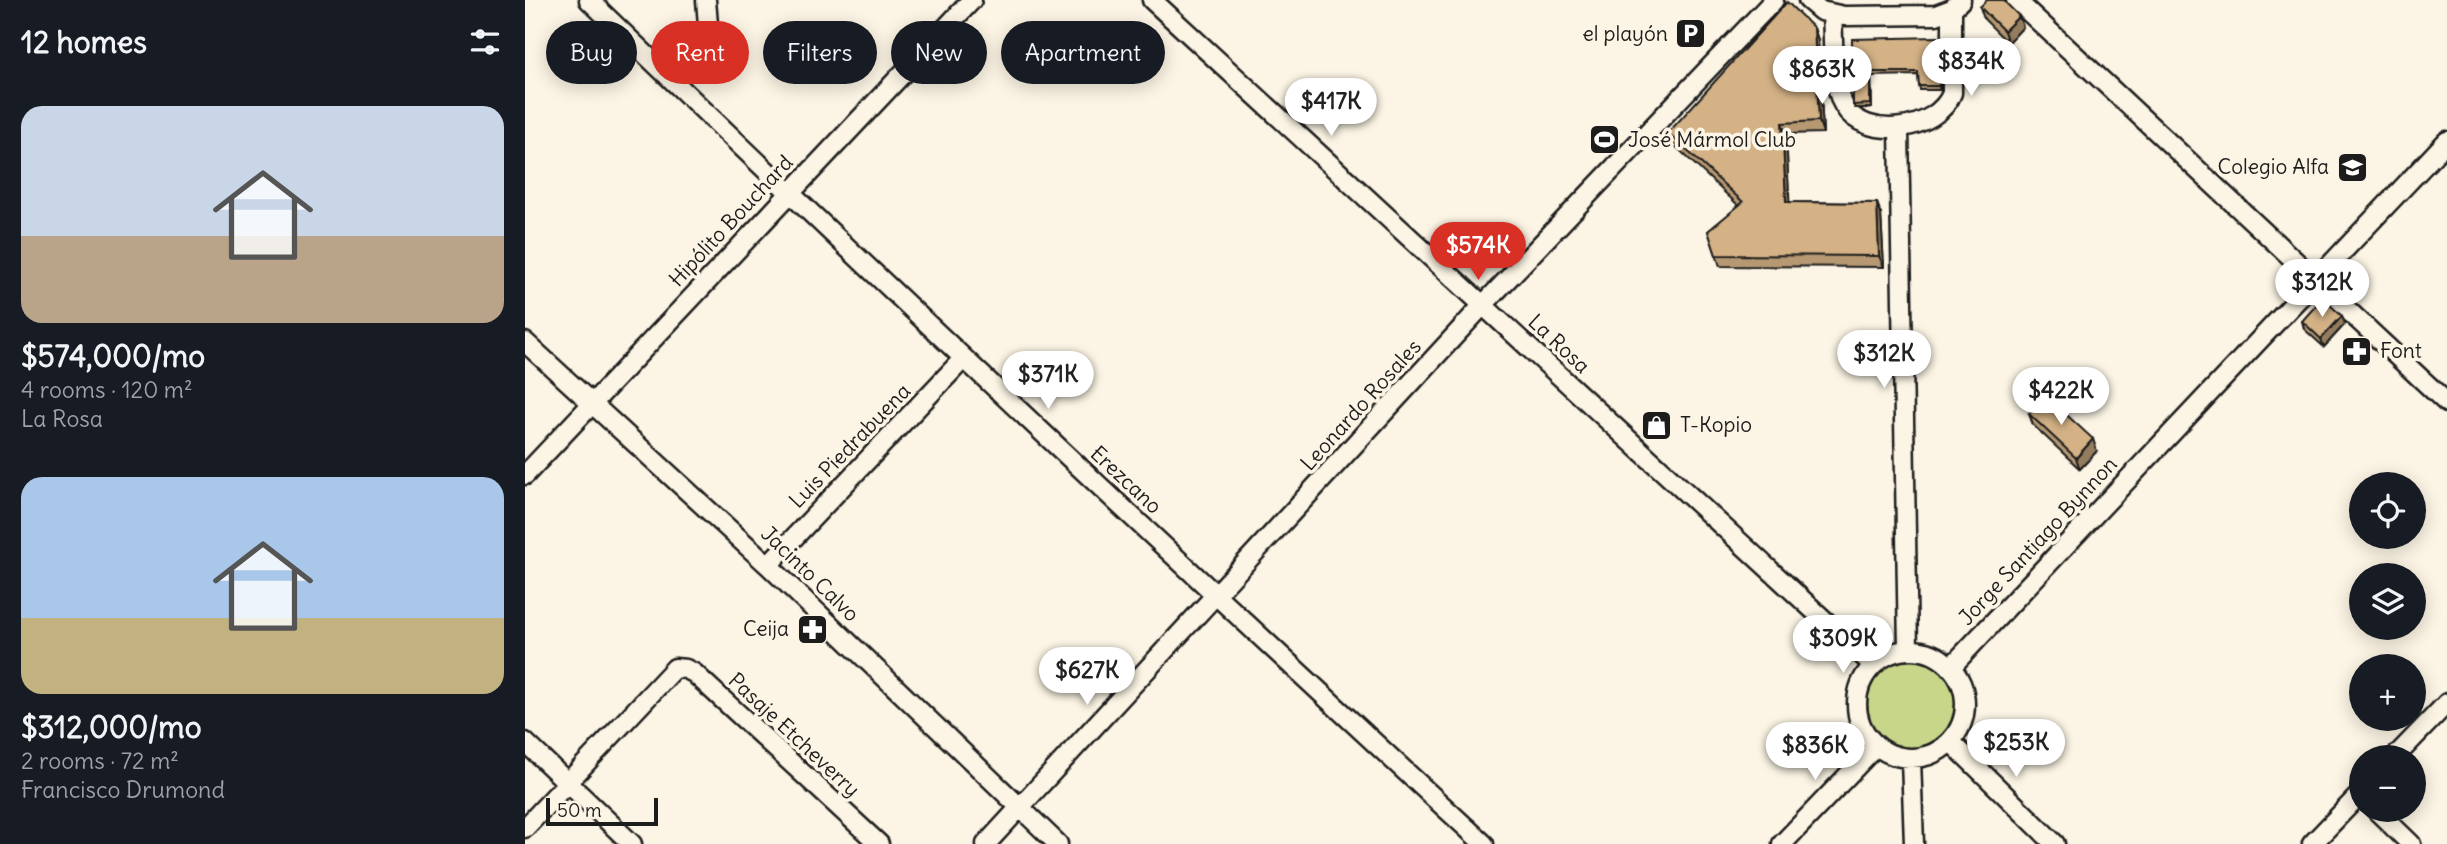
<!DOCTYPE html>
<meta charset="utf-8">
<style>
:root{--surface:#171b24;--page:#20242c;--text:#f1f3f6;--muted:#9ea1a6;--accent:#d93025}
body{margin:0;font-family:Delius,sans-serif;background:var(--page);color:var(--text);height:100vh;display:flex;flex-direction:column;font-size:26px;white-space:nowrap}
*{box-sizing:border-box;margin:0}
p{font-size:23px;color:var(--muted)}
.icon{flex:none;width:38px;height:38px;fill:none;stroke:currentColor;stroke-width:2;stroke-linecap:round;stroke-linejoin:round}
.map{position:relative;flex:1;overflow:hidden}
.sheet{display:flex;flex-direction:column;background:var(--surface);width:525px}
.sheet>*{flex:none}
.guide{position:absolute;left:21px;top:21px;width:665px;height:63px;display:flex;gap:14px}
.buttons{position:absolute;left:1824px;top:472px;display:grid;gap:14px}
.buttons a{display:grid;place-items:center;width:77px;height:77px;border-radius:50%;background:var(--surface);box-shadow:0 4px 18px #0003;font-size:35px}
.scale{position:absolute;left:21px;bottom:18px;width:112px;box-sizing:border-box;padding-left:7px;border:4px solid #1c1c1c;border-top:0;font-size:19px;line-height:24px;white-space:nowrap;color:#1c1c1c;-webkit-text-stroke:5px #fcf5e5;paint-order:stroke}
.price{position:absolute;translate:-50% -60px;padding:0 16px;border-radius:24px;background:#fff;color:#222;font-size:23px;line-height:46px;filter:drop-shadow(0 2px 4px #0008)}
.price::after{content:'';position:absolute;left:50%;top:42px;width:21px;height:16px;margin-left:-10px;background:inherit;clip-path:polygon(0 0,100% 0,50% 100%)}
.price.current{background:var(--accent);color:#fff}
ul{padding:0;list-style:none}
li{display:grid;align-content:center;gap:14px;height:371px;padding:0 21px}
li span{display:grid;place-items:center;height:217px;border-radius:21px;color:#555}
li>.icon{margin-inline-start:auto}
span .icon{width:126px;height:126px;fill:#fffc;stroke-width:1}
li b{font-size:30px}
h2{display:flex;justify-content:space-between;align-items:center;height:84px;padding:0 21px;font-size:30px}
.tag{padding:0 24px;border-radius:32px;background:var(--surface);box-shadow:0 4px 18px #0003;font-size:24px;line-height:63px}
.tag.current{background:var(--accent);color:#fff}
main{display:flex;flex:1;min-height:0}
.map>svg:first-child{display:block}
.green{fill:#c7d689;stroke:#727952;stroke-width:2}
.lines{fill:none;stroke-linecap:round;stroke-linejoin:round}
.minor-casing{stroke:#1c1c1c;stroke-width:23}
.minor{stroke:#fcf5e5;stroke-width:18}
.wall{fill:#b69973;stroke:#1c1c1c;stroke-width:2}
.shaded-wall{fill:#947d5e;stroke:#1c1c1c;stroke-width:2}
.building{fill:#d4b286;stroke:#1c1c1c;stroke-width:2}
.labels{text-anchor:middle;stroke-width:7;stroke-linejoin:round;paint-order:stroke}
.poi-label{font-size:21px;fill:#1c1c1c;stroke:#fcf5e5;text-anchor:end}
.street-label{font-size:21px;fill:#1c1c1c;stroke:#fcf5e5}
</style>
<main>
<section class="sheet">
<h2>12 homes<svg class="icon" aria-label="filters" viewBox="0 0 24 24"><path d="M4 7h16M4 17h16"/><circle cx="9" cy="7" r="2"/><circle cx="15" cy="17" r="2"/></svg></h2>
<ul>
<li><span style="background:linear-gradient(#c9d6e8 60%,#b9a48a 0)"><svg class="icon" aria-label="home" viewBox="0 0 24 24"><path d="M3 11l9-7 9 7M6 9v11h12V9"/></svg></span><div><b>$574,000/mo</b><p>4 rooms · 120 m²</p><p>La Rosa</p></div></li>
<li><span style="background:linear-gradient(#a9c7e8 65%,#c2b280 0)"><svg class="icon" aria-label="home" viewBox="0 0 24 24"><path d="M3 11l9-7 9 7M6 9v11h12V9"/></svg></span><div><b>$312,000/mo</b><p>2 rooms · 72 m²</p><p>Francisco Drumond</p></div></li>
</ul>
</section>
<div class="map">
<svg width="1922" height="844" viewBox="0 0 1922 844">
<rect width="100%" height="100%" fill="#fcf5e5"/>
<filter id="ink" filterUnits="userSpaceOnUse"><feTurbulence type="fractalNoise" baseFrequency=".0143" numOctaves="2"/><feDisplacementMap in="SourceGraphic" scale="14" xChannelSelector="R" yChannelSelector="G"/><feConvolveMatrix kernelMatrix="1 2 1 2 8 2 1 2 1" color-interpolation-filters="sRGB"/></filter>
<g filter="url(#ink)">
<!-- green -->
<path class="green" d="M1339 703a47 47 0 1 1 94 0a47 47 0 1 1-94 0Z"/>
<g class="lines">
<defs>
<path id="minor" d="M 64,0 C 359,285 658,566 959,844
M 181,0 L 185,49
M 627,0 L 1348,665
M 1283,0 L 1296,11 L 1319,16 L 1411,15 L 1427,9 L 1436,0
M 1491,0 L 1922,403
M 1307,15 C 1309,40 1306,84 1319,106 C 1340,142 1413,131 1427,93 L 1427,9
M 1374,129 L 1383,650
M 0,342 L 243,565 L 533,844
M 0,475 L 447,0
M 243,565 L 439,358
M1332 704a54 54 0 1 1 108 0a54 54 0 1 1-108 0Z
M 1426,667 L 1922,141
M 0,742 L 107,844
M 1426,742 L 1530,844
M 1869,758 L 1922,703
M 1386,759 L 1389,844
M 1851,810 L 1886,844
M 0,828 L 150,668 L 161,669 L 169,673 L 354,844
M 461,844 L 958,305 L 1249,0
M 1257,844 L 1351,746
M 1787,844 L 1836,793"/>
</defs>
<!-- minor casing -->
<use href="#minor" class="minor-casing"/>
<!-- minor -->
<use href="#minor" class="minor"/>
</g>
<!-- wall -->
<path class="wall" d="M 1455,7 L 1494,16 L 1498,27 L 1483,43 L 1459,19 Z
M 1289,28 L 1293,40 L 1298,133 L 1261,134 L 1264,202 L 1352,203 L 1356,214 L 1359,267 L 1195,266 L 1183,231 L 1214,206 L 1148,144 L 1143,133 Z
M 1327,39 L 1414,41 L 1415,90 L 1395,90 L 1394,86 L 1393,75 L 1346,76 L 1347,108 L 1330,108 L 1328,105 Z
M 1777,321 L 1820,324 L 1799,347 L 1779,329 Z
M 1504,414 L 1572,451 L 1555,469 L 1508,425 Z"/>
<!-- shaded-wall -->
<path class="shaded-wall" d="M 1494,16 L 1498,27 L 1483,43 L 1479,31 Z
M 1289,28 L 1293,40 L 1298,133 L 1294,121 Z
M 1413,37 L 1414,41 L 1415,90 L 1414,86 Z
M 1345,72 L 1346,76 L 1347,108 L 1345,104 Z
M 1257,123 L 1261,134 L 1265,213 L 1261,202 Z
M 1352,203 L 1356,214 L 1359,267 L 1354,256 Z
M 1817,316 L 1820,324 L 1799,347 L 1796,339 Z
M 1568,439 L 1572,451 L 1555,469 L 1551,458 Z"/>
<!-- building -->
<path class="building" d="M 1462,0 L 1478,0 L 1494,16 L 1479,31 L 1455,7 Z
M 1262,2 L 1289,28 L 1294,121 L 1257,123 L 1261,202 L 1352,203 L 1354,256 L 1191,255 L 1183,231 L 1218,202 L 1143,133 Z
M 1413,37 L 1414,86 L 1394,86 L 1393,72 L 1345,72 L 1345,104 L 1328,105 L 1327,39 Z
M 1794,302 L 1802,302 L 1817,316 L 1796,339 L 1777,321 Z
M 1520,395 L 1568,439 L 1551,458 L 1504,414 Z"/>
</g>
<!-- icons -->
<defs>
<symbol id="parking-square" viewBox="-11 -11 22 22"><rect x="-9" y="-9" width="18" height="18" rx="4" fill="#1c1c1c" stroke="#fcf5e5"/><path d="M-3.5-5.5H1a3.5 3.5 0 0 1 0 7H-1V5.5H-3.5ZM-1-3.4V-.6H.8a1.4 1.4 0 0 0 0-2.8Z" fill="#fff"/></symbol>
<symbol id="stadium-square" viewBox="-11 -11 22 22"><rect x="-9" y="-9" width="18" height="18" rx="4" fill="#1c1c1c" stroke="#fcf5e5"/><path d="M0-5a6.5 5 0 1 0 0 10a6.5 5 0 1 0 0-10ZM-3.5-1.8h7v3.6h-7Z" fill="#fff"/></symbol>
<symbol id="school-square" viewBox="-11 -11 22 22"><rect x="-9" y="-9" width="18" height="18" rx="4" fill="#1c1c1c" stroke="#fcf5e5"/><path d="M0-5L7-2L0 1L-7-2ZM-4 1L0 2.5L4 1V4Q0 6-4 4Z" fill="#fff"/></symbol>
<symbol id="pharmacy-square" viewBox="-11 -11 22 22"><rect x="-9" y="-9" width="18" height="18" rx="4" fill="#1c1c1c" stroke="#fcf5e5"/><path d="M-2-6h4v4h4v4h-4v4h-4v-4h-4v-4h4Z" fill="#fff"/></symbol>
<symbol id="shop-square" viewBox="-11 -11 22 22"><rect x="-9" y="-9" width="18" height="18" rx="4" fill="#1c1c1c" stroke="#fcf5e5"/><path d="M-5-2.5h2.3a2.7 3.5 0 0 1 5.4 0H5L5.5 6h-11ZM-1.5-2.5h3a1.5 2.3 0 0 0-3 0Z" fill="#fff"/></symbol>
</defs>
<g fill-rule="evenodd">
<use href="#parking-square" x="1148" y="16" width="35" height="35"/>
<use href="#stadium-square" x="1062" y="122" width="35" height="35"/>
<use href="#school-square" x="1810" y="150" width="35" height="35"/>
<use href="#pharmacy-square" x="1814" y="334" width="35" height="35"/>
<use href="#shop-square" x="1114" y="408" width="35" height="35"/>
<use href="#pharmacy-square" x="270" y="612" width="35" height="35"/>
</g>
<g class="labels">
<!-- poi labels -->
<g class="poi-label">
<text x="1143" y="41">el playón</text>
<text x="1103" y="147" text-anchor="start">José Mármol Club</text>
<text x="1804" y="174">Colegio Alfa</text>
<text x="1855" y="358" text-anchor="start">Font</text>
<text x="1155" y="432" text-anchor="start">T-Kopio</text>
<text x="264" y="636">Ceija</text>
</g>
<!-- street labels -->
<g class="street-label">
<text transform="translate(206 221) rotate(-47)" y="7">Hipólito Bouchard</text>
<text transform="translate(1034 344) rotate(43)" y="7">La Rosa</text>
<text transform="translate(836 405) rotate(-48)" y="7">Leonardo Rosales</text>
<text transform="translate(325 446) rotate(-46)" y="7">Luis Piedrabuena</text>
<text transform="translate(601 480) rotate(43)" y="7">Erezcano</text>
<text transform="translate(1513 541) rotate(-47)" y="7">Jorge Santiago Bynnon</text>
<text transform="translate(285 574) rotate(44)" y="7">Jacinto Calvo</text>
<text transform="translate(269 735) rotate(43)" y="7">Pasaje Etcheverry</text>
</g>
</g>
</svg>
<div class="buttons">
<a><svg class="icon" aria-label="locate" viewBox="0 0 24 24"><circle cx="12" cy="12" r="6"/><path d="M12 2v4M12 18v4M2 12h4M18 12h4"/></svg></a>
<a><svg class="icon" aria-label="layers" viewBox="0 0 24 24"><path d="M12 4l9 5-9 5-9-5zM3 14l9 5 9-5"/></svg></a>
<a>+</a>
<a>−</a>
</div>
<div class="scale">50 m</div>
<b class="price" style="left:1446px;top:98px">$834K</b>
<b class="price" style="left:1297px;top:106px">$863K</b>
<b class="price" style="left:806px;top:138px">$417K</b>
<b class="price current" style="left:953px;top:282px">$574K</b>
<b class="price" style="left:1797px;top:319px">$312K</b>
<b class="price" style="left:1359px;top:390px">$312K</b>
<b class="price" style="left:523px;top:411px">$371K</b>
<b class="price" style="left:1536px;top:427px">$422K</b>
<b class="price" style="left:1318px;top:675px">$309K</b>
<b class="price" style="left:562px;top:707px">$627K</b>
<b class="price" style="left:1491px;top:779px">$253K</b>
<b class="price" style="left:1290px;top:782px">$836K</b>
<div class="guide">
<a class="tag">Buy</a>
<a class="tag current">Rent</a>
<a class="tag">Filters</a>
<a class="tag">New</a>
<a class="tag">Apartment</a>
</div>
</div>
</main>
